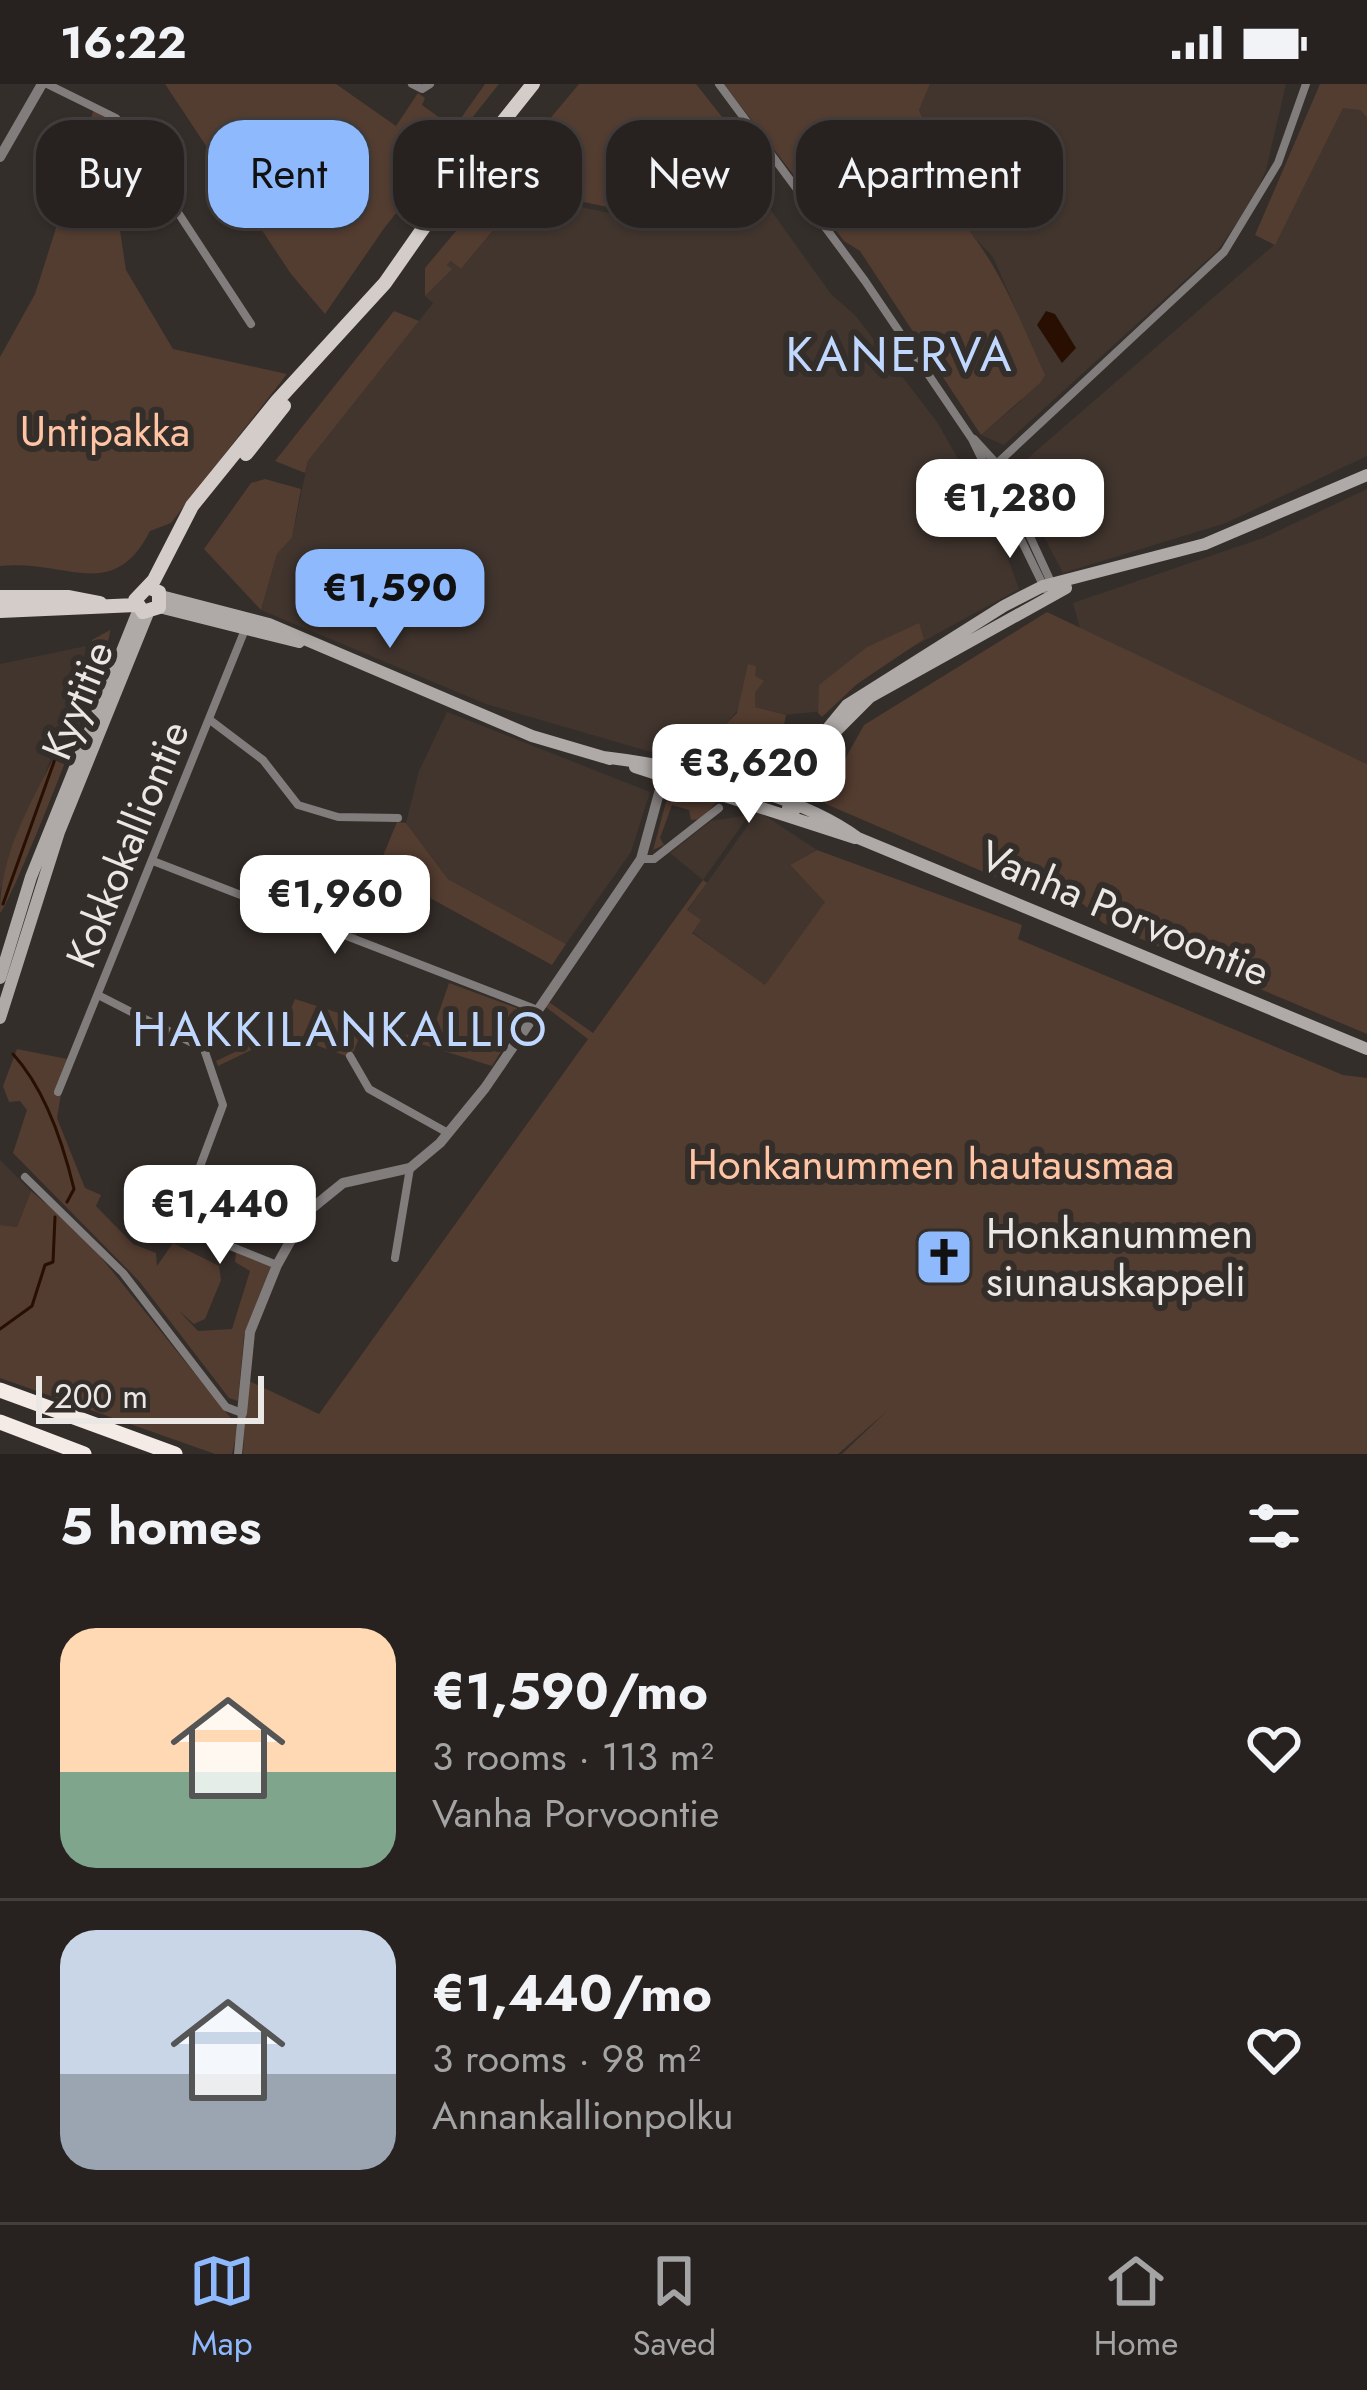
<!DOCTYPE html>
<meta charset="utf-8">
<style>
:root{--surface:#272220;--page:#332f2d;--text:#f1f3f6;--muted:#a4a4a5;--line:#433f3e;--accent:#8eb9fd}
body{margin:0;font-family:Jost,sans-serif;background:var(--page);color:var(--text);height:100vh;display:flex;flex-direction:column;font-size:45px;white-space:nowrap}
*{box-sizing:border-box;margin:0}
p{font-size:39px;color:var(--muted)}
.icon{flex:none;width:66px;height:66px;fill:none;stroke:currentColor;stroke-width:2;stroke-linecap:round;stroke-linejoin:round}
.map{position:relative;height:1370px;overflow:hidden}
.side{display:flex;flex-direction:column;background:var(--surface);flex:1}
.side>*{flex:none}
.top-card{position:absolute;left:36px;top:36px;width:1296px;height:108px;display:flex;gap:24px}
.scale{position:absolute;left:36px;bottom:30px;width:228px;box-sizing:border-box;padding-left:12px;border:6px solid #ebe7e5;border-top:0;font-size:33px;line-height:42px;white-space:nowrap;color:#ebe7e5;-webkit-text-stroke:9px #342e2a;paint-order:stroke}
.price{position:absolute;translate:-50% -102px;padding:0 27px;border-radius:24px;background:#fff;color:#222;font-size:39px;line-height:78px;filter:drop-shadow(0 3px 6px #0008)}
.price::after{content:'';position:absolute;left:50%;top:72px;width:36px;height:27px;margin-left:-18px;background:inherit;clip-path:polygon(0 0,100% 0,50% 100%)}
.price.current{background:var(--accent);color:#111}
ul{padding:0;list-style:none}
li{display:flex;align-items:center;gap:36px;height:300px;padding:0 60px}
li+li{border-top:3px solid var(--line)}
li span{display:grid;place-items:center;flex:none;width:336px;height:240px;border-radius:36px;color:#555}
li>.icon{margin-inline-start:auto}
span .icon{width:144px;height:144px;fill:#fffc;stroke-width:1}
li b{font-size:51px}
h2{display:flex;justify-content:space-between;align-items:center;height:144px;padding:0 60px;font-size:51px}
.tag{padding:0 42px;border-radius:36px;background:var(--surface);box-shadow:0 3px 9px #0004,0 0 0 3px var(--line);font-size:42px;line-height:108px}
.tag.current{background:var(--accent);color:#111}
.status{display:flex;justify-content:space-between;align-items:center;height:84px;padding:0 60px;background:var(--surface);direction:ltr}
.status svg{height:33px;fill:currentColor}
.menu{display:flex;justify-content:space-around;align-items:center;height:168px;border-top:3px solid var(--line);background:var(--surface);font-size:33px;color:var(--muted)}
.menu a{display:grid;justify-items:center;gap:6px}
.menu .current{color:var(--accent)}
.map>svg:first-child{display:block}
.built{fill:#41352e}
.green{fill:#533c30}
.water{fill:#290f02}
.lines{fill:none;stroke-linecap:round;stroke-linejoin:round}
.stream{stroke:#290f02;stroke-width:3}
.minor{stroke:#817d7c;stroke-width:8}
.tertiary{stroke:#817d7c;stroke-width:10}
.secondary{stroke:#afaaa7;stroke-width:12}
.primary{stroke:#d3ccc9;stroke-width:14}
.motorway{stroke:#f4ebe7;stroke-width:15}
.labels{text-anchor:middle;stroke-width:12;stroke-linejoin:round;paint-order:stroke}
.park-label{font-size:42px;fill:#ffc4a4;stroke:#342e2a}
.street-label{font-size:42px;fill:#ebe7e5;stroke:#342e2a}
.poi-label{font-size:42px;fill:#ebe7e5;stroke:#342e2a;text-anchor:start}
.quarter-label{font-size:48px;letter-spacing:3px;fill:#c0d8ff;stroke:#342e2a}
</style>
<div class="status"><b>16:22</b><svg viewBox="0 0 49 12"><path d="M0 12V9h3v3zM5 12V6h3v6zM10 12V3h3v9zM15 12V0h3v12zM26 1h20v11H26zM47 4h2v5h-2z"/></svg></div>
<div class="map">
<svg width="1367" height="1370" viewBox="0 0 1367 1370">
<rect width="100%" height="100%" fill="#342e2a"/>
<!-- built -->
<path class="built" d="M 930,0 L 1286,0 L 1266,86 L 1252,118 L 1217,167 L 1004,361 L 981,351 L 1021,317 L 1026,249 L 993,173 L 910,86 L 921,73 L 957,104 L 919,25 Z
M 1343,23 L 1360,26 L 1367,34 L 1367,372 L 1226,439 L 1063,489 L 1016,400 L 1028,374 L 1274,161 Z
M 739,82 L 831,210 L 855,231 L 937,338 L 995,439 L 1019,505 L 889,576 L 822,627 L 786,631 L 755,623 L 755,609 L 764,597 L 720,646 L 727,654 L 740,653 L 750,679 L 737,693 L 486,620 L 261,526 L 277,470 L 292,454 L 308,377 L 433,219 L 425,212 L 451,185 L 447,181 L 452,177 L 461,185 L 524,111 L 628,133 L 655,129 L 682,116 L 718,87 Z
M 1367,405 L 1367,680 L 1081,548 L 1073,519 L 1263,454 Z
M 86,562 L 80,599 L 0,806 L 0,580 Z
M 447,628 L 650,708 L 631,768 L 566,860 L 448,795 L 406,739 L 419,687 Z
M 758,727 L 817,766 L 790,781 L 826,818 L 765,902 L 692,848 L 687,827 Z
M 749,731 L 703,796 L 670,769 L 711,737 Z
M 0,1076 L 31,1107 L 17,1143 L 0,1141 Z"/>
<!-- green -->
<path class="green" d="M 165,0 L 336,0 L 396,42 L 418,9 L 425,14 L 422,21 L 454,44 L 485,0 L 499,0 L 385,143 L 325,230 L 291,190 Z
M 579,0 L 696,0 L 752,71 L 716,82 L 654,127 L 626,127 L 527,106 L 461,185 L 451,177 L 447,181 L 452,185 L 425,212 L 425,184 Z
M 724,0 L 930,0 L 919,26 L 957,104 L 922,74 L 911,86 C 989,155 1004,199 1045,291 L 1040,299 L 981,351 L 860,167 L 844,157 Z
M 1320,0 L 1367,0 L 1367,34 L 1360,26 L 1343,24 L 1275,161 L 1255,151 Z
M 94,25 L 108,32 L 137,77 L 112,94 L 126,186 L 173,265 L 287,290 L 171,439 L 150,447 C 113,520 66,475 0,482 L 0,273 L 35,210 Z
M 394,227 L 419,237 L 308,377 L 305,389 L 275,377 Z
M 265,395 L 301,405 L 292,454 L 277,470 L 261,526 L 204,465 L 251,399 Z
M 1047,528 L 1367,680 L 1367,950 L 1103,839 L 1083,820 L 1058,820 L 826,720 L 823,714 L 864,641 Z
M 919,539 L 924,555 L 857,600 L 822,633 L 818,629 L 819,601 L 867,563 Z
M 110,546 C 113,562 12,819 0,829 C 0,727 88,656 92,556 Z
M 748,580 L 756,582 L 755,592 L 764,597 L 755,609 L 755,623 L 786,631 L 783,646 L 761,658 L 766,666 L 750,679 L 740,654 L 727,654 L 721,674 L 711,681 L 720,646 L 737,629 Z
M 688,708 L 717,717 L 702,735 L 691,736 L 689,726 L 672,721 L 660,754 L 664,761 L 653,766 L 666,718 Z
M 397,738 L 406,739 L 448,795 L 566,860 L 552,881 L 421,809 L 379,795 L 356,851 L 351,849 Z
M 817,766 L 1022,841 L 1018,855 L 1343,991 L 1367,994 L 1367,1370 L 842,1370 L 887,1327 L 838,1370 L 243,1370 L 247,1296 L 319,1330 L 588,955 L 543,921 L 546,916 L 593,949 L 703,796 L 707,799 L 687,826 L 701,836 L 692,849 L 765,901 L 825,818 L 790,781 Z
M 449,899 L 517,924 L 520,937 L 492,982 L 363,942 L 354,967 L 346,972 L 285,950 L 218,982 L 216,977 L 283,945 L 295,915 L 420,955 L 430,954 Z
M 17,965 L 67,975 L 57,1034 L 85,1104 L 101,1111 L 96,1122 L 133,1160 L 156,1169 L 157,1182 L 173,1159 L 219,1182 L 221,1196 L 205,1235 L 194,1240 L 179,1227 L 198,1247 L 232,1245 L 250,1187 L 235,1178 L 236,1168 L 271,1182 L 244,1251 L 238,1317 L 229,1314 L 139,1197 L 13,1069 L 27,1026 L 20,1017 L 9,1018 L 3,1002 Z
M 31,1107 L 83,1151 L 238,1343 L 232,1370 L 215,1370 L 0,1294 L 0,1141 L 17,1143 Z"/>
<!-- water -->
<path class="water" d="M 1046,227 L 1055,230 L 1076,264 L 1062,279 L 1037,241 Z"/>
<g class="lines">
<!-- stream -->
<path class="stream" d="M 895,86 L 902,79
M 3,820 L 55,675
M 13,970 C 45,1005 63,1059 74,1105 L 67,1118
M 0,1245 L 32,1222 L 45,1181 L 53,1178 L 55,1133"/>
<!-- minor -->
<path class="minor" d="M 47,0 L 116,34 L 251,240
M 412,0 L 422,5 L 430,0
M 719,0 L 865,197 L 972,355 L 1045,505
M 974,355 L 996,379 L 1051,498
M 990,386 L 1224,168 L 1278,79 L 1306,0
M 210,636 L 263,676 L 298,721 L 338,733 L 398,734
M 641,775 L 654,775 L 719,724
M 153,777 L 535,925
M 98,911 L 204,965 L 223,1021 L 178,1141 L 277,1181
M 350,972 L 369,1005 L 448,1049
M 58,1008 L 246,543
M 25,1093 L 123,1189 L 226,1323 L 242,1329 L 238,1370
M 395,1174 L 410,1084"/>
<!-- tertiary -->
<path class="tertiary" d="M 0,73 L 42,0
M 242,1329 L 250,1248 L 277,1181 L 306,1129 L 343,1099 L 410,1084 L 440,1059 L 485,1004 L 641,775 L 665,687"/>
<!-- secondary -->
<path class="secondary" d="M 161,512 L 269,540 L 532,652 L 610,675
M 159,523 L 299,558
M 603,673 C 679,682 797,709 858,754 L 1367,965
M 635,683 L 855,754
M 788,724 L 814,661 L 847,621 L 1004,522 L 1043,502 L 1205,460 L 1367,391
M 794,727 L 833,650 L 870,613 L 1066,504
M 0,894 L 31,793 L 139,525
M 0,934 L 59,748 L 148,529"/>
<!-- primary -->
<path class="primary" d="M 445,110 L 533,0
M 246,370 L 284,322
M 0,513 L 69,513 L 100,519
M 135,516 L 154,496 L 192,422 L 277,317 L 385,199 L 452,103
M 135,516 L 143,528 L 159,523 L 159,508 L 148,503
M 0,527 L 136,521"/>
<!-- motorway -->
<path class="motorway" d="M 0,1306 L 175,1370
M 0,1338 L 84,1370"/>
</g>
<!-- icons -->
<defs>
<symbol id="church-square" viewBox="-11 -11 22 22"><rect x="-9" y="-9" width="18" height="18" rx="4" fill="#8eb9fd" stroke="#342e2a"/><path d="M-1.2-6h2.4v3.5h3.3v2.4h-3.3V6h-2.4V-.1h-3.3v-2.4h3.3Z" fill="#111"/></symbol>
</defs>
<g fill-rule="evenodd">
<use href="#church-square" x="911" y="1140" width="66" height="66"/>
</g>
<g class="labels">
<!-- park labels -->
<g class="park-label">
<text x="105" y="362">Untipakka</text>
<text x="931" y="1095">Honkanummen hautausmaa</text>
</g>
<!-- street labels -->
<g class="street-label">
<text transform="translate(77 616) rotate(-68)" y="15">Kyytitie</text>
<text transform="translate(127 760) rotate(-68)" y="15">Kokkokalliontie</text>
<text transform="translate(1125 829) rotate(23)" y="15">Vanha Porvoontie</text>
</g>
<!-- poi labels -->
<g class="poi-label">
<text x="986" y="1164">Honkanummen<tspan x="986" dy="48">siunauskappeli</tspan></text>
</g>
<!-- quarter labels -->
<g class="quarter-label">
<text x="900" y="287">KANERVA</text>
<text x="341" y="962">HAKKILANKALLIO</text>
</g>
</g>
</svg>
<div class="scale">200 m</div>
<b class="price" style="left:1010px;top:477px">€1,280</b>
<b class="price current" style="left:390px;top:567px">€1,590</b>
<b class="price" style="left:749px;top:742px">€3,620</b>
<b class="price" style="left:335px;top:873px">€1,960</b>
<b class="price" style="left:220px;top:1183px">€1,440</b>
<div class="top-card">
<a class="tag">Buy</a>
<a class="tag current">Rent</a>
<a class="tag">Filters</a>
<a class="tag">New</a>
<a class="tag">Apartment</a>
</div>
</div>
<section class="side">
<h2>5 homes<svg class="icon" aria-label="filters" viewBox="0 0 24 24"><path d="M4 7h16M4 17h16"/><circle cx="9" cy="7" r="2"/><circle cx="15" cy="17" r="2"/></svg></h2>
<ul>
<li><span style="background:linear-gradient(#ffd9b3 60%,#7fa58c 0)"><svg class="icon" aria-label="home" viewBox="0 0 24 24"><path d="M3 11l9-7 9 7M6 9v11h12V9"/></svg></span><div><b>€1,590/mo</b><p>3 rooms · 113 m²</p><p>Vanha Porvoontie</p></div><svg class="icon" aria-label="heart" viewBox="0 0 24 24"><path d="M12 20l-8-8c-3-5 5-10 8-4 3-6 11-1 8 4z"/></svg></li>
<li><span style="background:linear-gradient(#c9d6e8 60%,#9aa5b1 0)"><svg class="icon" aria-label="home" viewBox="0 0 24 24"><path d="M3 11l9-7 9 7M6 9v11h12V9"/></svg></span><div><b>€1,440/mo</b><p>3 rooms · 98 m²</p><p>Annankallionpolku</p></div><svg class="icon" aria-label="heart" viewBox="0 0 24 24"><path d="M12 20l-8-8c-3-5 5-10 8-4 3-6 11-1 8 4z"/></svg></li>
</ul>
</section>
<nav class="menu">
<a class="current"><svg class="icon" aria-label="map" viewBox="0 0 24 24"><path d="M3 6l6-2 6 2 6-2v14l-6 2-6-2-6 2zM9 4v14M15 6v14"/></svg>Map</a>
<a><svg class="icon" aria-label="saved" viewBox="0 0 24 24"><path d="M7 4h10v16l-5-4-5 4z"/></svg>Saved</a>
<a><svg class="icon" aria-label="home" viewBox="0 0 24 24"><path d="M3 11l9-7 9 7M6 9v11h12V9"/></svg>Home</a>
</nav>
